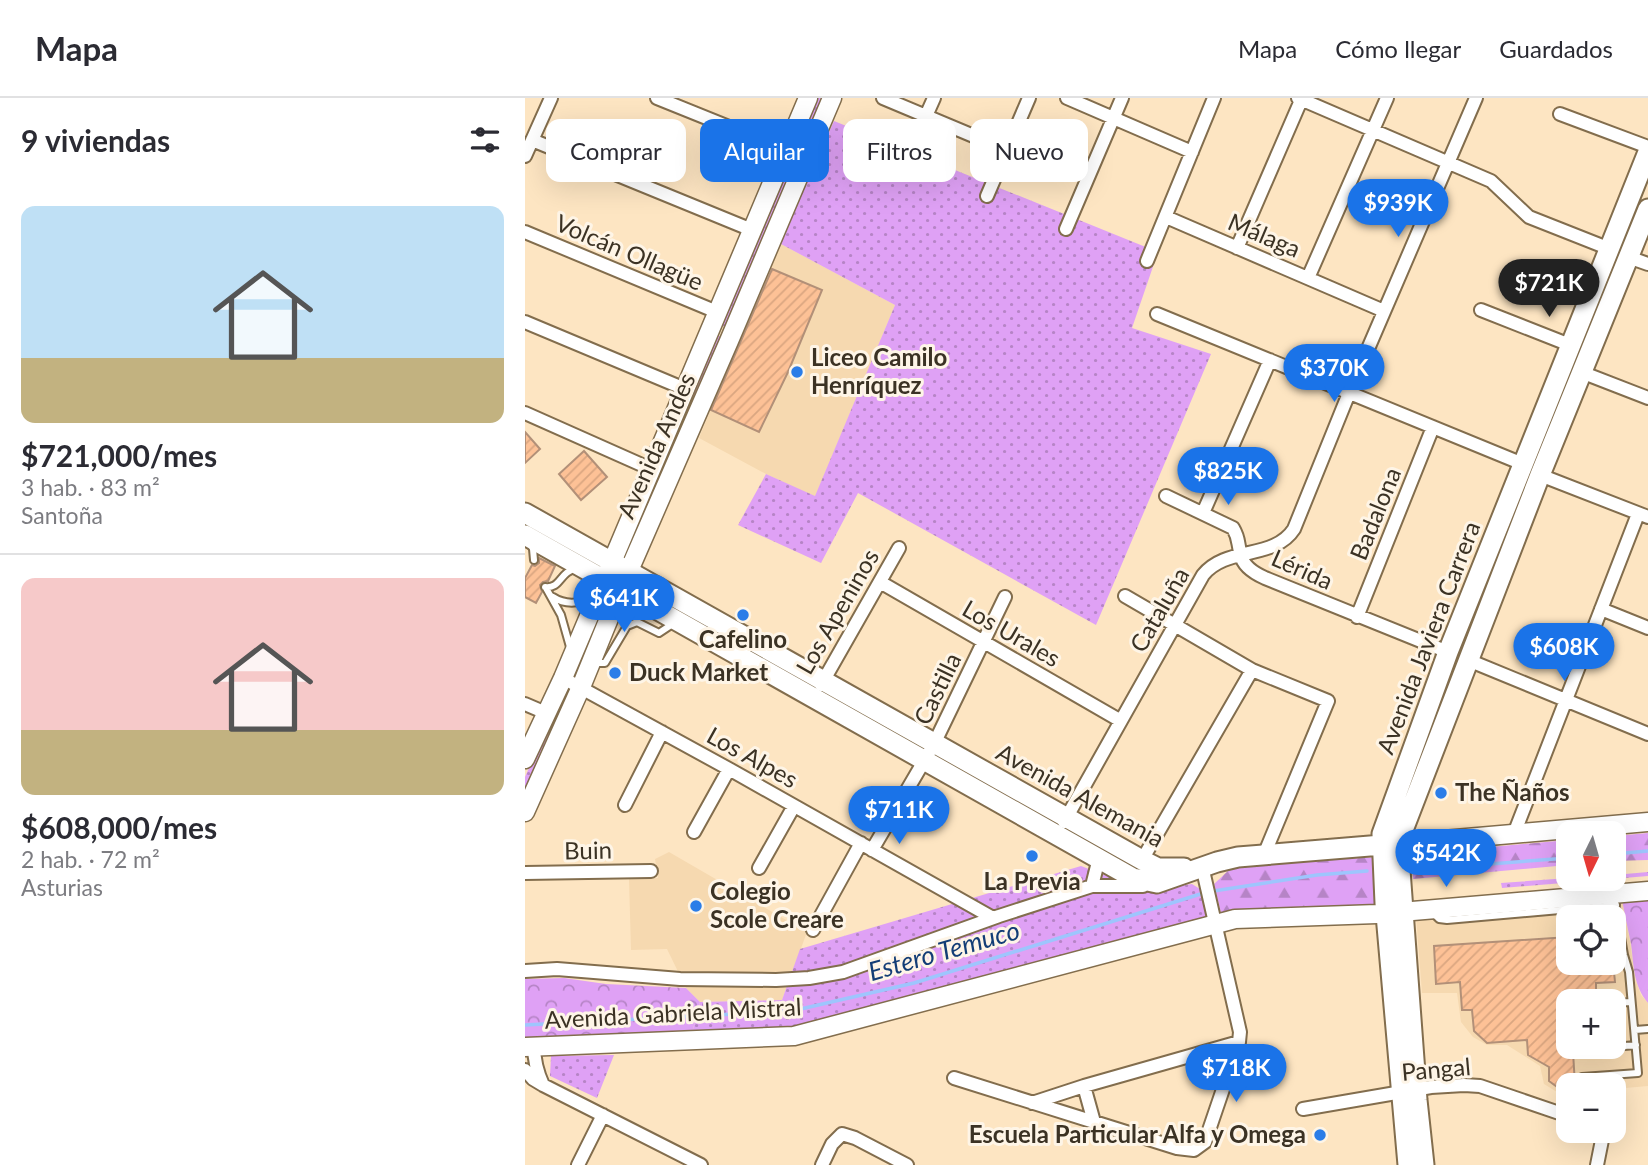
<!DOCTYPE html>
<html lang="es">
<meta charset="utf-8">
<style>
:root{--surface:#fff;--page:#f2f2f3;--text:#2b2b33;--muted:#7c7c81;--line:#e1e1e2;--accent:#1a73e8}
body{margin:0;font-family:Lato,sans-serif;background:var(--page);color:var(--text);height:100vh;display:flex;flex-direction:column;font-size:26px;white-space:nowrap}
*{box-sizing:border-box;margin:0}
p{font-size:23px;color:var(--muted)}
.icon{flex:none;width:38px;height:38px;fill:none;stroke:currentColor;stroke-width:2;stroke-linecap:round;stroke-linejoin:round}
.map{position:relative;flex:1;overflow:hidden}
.side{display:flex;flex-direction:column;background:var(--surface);width:525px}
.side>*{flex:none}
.guide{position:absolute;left:21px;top:21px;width:665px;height:63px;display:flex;gap:14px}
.needle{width:46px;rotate:185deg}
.tools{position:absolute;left:1031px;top:723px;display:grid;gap:14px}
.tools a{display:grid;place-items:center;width:70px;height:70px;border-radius:14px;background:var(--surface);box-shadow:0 7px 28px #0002;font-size:35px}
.price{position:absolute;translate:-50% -60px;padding:0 16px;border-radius:24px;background:var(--accent);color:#fff;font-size:23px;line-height:46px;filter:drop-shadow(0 2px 4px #0008)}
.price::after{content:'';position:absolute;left:50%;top:42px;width:21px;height:16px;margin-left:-10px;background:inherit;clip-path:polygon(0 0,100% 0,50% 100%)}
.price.active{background:#222;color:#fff}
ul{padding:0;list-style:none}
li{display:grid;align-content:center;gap:14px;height:371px;padding:0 21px}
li+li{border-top:2px solid var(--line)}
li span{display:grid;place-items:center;height:217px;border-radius:14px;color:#555}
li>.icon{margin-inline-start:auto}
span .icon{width:126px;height:126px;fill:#fffc;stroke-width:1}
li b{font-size:30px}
h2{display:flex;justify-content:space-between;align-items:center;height:84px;padding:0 21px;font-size:30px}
.chip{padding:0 24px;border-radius:14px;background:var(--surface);box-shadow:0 7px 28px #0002;font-size:24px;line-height:63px}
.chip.active{background:var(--accent);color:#fff}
header{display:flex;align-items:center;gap:42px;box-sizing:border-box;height:98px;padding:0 35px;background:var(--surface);border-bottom:2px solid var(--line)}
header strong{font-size:33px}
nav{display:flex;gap:38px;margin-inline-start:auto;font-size:24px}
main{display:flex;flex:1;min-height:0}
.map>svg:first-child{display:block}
.built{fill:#f6d9b0;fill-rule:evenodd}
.grass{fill:url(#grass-dots)}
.forest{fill:url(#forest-firs)}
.park{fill:url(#park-crowns)}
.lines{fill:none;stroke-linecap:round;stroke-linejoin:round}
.stream{stroke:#9ec5fd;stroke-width:3.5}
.building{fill:url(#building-hatch);stroke:#b29078;stroke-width:2}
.lane-casing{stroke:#826d4d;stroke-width:10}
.street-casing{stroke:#826d4d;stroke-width:16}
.secondary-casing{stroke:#826d4d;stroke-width:21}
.primary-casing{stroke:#826d4d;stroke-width:23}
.lane{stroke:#fff;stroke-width:6}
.street{stroke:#fff;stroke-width:12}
.secondary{stroke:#fff;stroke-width:18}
.primary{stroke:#fff;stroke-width:19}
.poi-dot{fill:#2b7de8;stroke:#fef5e7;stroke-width:2.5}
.labels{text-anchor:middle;stroke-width:6;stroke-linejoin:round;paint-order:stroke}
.street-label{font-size:24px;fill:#3b3224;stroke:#fef5e7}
.poi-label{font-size:24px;font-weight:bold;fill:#3b3224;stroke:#fef5e7;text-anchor:start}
.water-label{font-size:26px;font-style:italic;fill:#133d76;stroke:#fef5e7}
</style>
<header>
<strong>Mapa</strong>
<nav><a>Mapa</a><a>Cómo llegar</a><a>Guardados</a></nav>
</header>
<main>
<section class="side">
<h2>9 viviendas<svg class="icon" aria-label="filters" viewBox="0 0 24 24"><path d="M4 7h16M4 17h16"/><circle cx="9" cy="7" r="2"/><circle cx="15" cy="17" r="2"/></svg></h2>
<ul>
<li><span style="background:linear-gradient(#bfe0f5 70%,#c2b280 0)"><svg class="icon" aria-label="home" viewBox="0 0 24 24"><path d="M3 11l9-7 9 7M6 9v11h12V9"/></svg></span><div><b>$721,000/mes</b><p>3 hab. · 83 m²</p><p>Santoña</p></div></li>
<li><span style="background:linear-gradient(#f6c9c9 70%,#c2b280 0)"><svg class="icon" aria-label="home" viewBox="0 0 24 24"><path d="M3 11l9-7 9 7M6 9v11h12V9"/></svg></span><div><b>$608,000/mes</b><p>2 hab. · 72 m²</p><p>Asturias</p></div></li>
</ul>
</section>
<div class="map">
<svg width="1123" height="1067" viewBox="0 0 1123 1067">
<defs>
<pattern id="grass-dots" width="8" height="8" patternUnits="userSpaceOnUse" patternTransform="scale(1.75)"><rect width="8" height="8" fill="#dfa1f5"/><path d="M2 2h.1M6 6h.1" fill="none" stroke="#b684c6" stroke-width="1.8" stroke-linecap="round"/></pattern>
<pattern id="forest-firs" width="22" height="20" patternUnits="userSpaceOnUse" patternTransform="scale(1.75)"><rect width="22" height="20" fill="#dfa1f5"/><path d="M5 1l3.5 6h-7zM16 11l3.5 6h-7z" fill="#b684c6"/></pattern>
<pattern id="park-crowns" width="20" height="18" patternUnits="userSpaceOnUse" patternTransform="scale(1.75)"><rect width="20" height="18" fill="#dfa1f5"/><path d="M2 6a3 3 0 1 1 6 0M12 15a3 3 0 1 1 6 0" fill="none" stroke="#b684c6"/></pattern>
<pattern id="building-hatch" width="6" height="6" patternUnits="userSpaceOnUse" patternTransform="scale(1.75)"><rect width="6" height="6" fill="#fdc196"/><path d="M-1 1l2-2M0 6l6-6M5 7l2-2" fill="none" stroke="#daa681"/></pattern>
</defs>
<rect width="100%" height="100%" fill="#fde5c2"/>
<!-- built -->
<path class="built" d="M 254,145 L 370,207 L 290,399 L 241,376 L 174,340 Z
M 144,754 L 282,834 L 257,902 L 175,904 L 161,890 L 142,851 L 106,852 L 104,781 L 133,780 L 130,761 Z
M 1097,802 L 1105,844 L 1110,881 L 1116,897 L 1123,905 L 1123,988 L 1089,991 L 1088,987 L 1043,987 L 1043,994 L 1032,994 L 1019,986 L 1015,968 L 982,947 L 962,947 L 948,939 L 936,924 L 932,895 L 897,895 L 891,818 ZM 1043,819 L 1088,819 L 1088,864 L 1043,864 ZM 1043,903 L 1088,903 L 1088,948 L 1043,948 Z"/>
<!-- grass -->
<path class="grass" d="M 290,0 L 300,0 L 202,230 L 196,227 Z
M 309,23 L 633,154 L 607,230 L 686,256 L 571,527 L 333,395 L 296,465 L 213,427 L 241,376 L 290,398 L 370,207 L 254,145 Z
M 191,237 L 198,239 L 112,443 L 106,441 Z
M 43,587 L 50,590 L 0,703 L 0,679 L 39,591 Z
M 556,768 L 619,792 L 667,786 L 675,791 L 683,823 L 279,928 L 167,935 L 175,904 L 257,902 L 275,851 Z
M 1123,774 L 1123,778 L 977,790 L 976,785 L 1043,780 L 1088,780 L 1089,777 Z
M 89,957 L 72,1000 L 25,978 L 26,958 Z"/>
<!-- forest -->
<path class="forest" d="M 1123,735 L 1123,762 L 1089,763 L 1089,738 Z
M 1043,742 L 1043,767 L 888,781 L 887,761 L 889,756 Z
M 852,759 L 854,806 L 845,808 L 696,815 L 689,786 L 704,772 L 720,767 Z"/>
<!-- park -->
<path class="park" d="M 1123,799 L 1123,905 C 1108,887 1109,868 1106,846 C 1103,832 1100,817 1097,802 Z
M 39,880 L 81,886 L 161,890 L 175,904 L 167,935 L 0,940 L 0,881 Z"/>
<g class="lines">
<!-- stream -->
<path class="stream" d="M 1088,756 L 1123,753
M 885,772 L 1043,760
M 0,927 L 267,913 L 389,885 L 682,794 L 792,777 L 842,773"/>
</g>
<!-- building -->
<path class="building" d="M 247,171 L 297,192 L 263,274 L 234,334 L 186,312 Z
M 0,334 L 15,351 L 0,365 Z
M 59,353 L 82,379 L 56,402 L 34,376 Z
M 14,460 L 30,468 L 23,483 L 18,484 L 15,487 L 17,494 L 11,505 L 0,499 L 0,480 L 7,467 L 10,468 L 14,465 Z
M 1043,839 L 1043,864 L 1088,864 L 1090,884 L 1071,885 L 1071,896 L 1050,897 L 1051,903 L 1043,903 L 1043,954 L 1048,954 L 1050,987 L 1043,987 L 1043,997 L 1024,983 L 1024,969 L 1003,957 L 1002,942 L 962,945 L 949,933 L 947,912 L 937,912 L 935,884 L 911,886 L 909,848 Z"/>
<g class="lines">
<defs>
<path id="lane" d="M 5,445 L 8,451 L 9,462
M 20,489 C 36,491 34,474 52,470
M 21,490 L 36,517 L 45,549
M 28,499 C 40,507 53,506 67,500
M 112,524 L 134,535 L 149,525
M 70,565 L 80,565 L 102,528 L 112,524
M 908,815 L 914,821 L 922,822 L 1091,807
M 1088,905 L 1106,904
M 1110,932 L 1123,931
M 1054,952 L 1111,947
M 1057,979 L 1113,975 L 1104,874 L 1099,857 L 1089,798"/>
<path id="street" d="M 132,0 L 261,52
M 358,0 L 482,52
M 542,0 L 667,54
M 773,0 L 966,83 L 1004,119 L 1085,151
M 1035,16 L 1123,49
M 401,18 L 409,0
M 7,42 L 227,132
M 0,58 L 26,0
M 462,98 L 504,0
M 641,119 L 859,213
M 541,131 L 597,0
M 0,134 L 192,214
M 712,150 L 777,0
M 1103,159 L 1123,166
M 622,163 L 689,0
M 783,180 L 862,0
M 956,212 L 1045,247
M 632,216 L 998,366
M 0,224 L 160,291
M 1056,274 L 1123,300
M 0,315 L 126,371
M 1015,377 L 1123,419
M 641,398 L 708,430 C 715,442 712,445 716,457 C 718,468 731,476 740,480 L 923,554
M 678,415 L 745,262
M 355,484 L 596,623
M 600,498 L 727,572 L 803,603 L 739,757
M 1076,511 L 1123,530
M 832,519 L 908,329
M 943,562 L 1123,636
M 38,580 L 204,671 L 468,820
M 296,587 L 374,450
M 0,606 L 21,615
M 100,707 L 137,634
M 539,724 L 678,477 C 701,448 749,462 769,431 L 824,295 L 951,0
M 169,734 L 204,671
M 989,736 L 1113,416
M 347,752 L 409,646 L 480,499
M 617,762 L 727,572
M 234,770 L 269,708
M 0,775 L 126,773
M 567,788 L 574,760
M 288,832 L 336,745
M 0,873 L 32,871 L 155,881 L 251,882 L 284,880 L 318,874 L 474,818 L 567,788 L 618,788
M 9,948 C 9,963 12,974 18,987
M 0,972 L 8,981 L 18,987 L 176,1067
M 429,980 L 652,1050 L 669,1052 L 680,1044 L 714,944 L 715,934 L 677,768
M 559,988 L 569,1024
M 507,1005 L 559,988 L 714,944
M 778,1011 L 906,989 L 939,987 L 955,988 L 1043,1018
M 53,1067 L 78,1017
M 297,1067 L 307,1046 L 317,1036 L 330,1040 L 382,1067
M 1072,1067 L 1079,1032"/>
<path id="secondary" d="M 0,661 L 38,580 L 283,0
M 0,714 L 56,589 L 96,491 L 204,243 L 307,0
M 861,747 L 1123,724
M 0,949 L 269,938 L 710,821 L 852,816 L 1123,793"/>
<path id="primary" d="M 0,415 L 617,762 L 633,770 L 659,770
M 0,437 L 608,780 L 632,785 L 692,764 L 713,759 L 857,747
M 883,1067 L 860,805 L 857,736 L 923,554 L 1123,54
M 899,1067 L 892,1002 L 873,745 L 1015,377 L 1123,111"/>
</defs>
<!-- lane casing -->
<use href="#lane" class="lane-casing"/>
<!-- street casing -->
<use href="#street" class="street-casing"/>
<!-- secondary casing -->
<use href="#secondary" class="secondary-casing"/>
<!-- primary casing -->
<use href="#primary" class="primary-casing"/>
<!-- lane -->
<use href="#lane" class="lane"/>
<!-- street -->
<use href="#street" class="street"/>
<!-- secondary -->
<use href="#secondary" class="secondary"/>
<!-- primary -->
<use href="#primary" class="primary"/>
</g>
<!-- markers -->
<g class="poi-dot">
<circle cx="272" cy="274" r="7"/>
<circle cx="218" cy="517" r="7"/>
<circle cx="90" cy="575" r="7"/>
<circle cx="916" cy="695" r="7"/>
<circle cx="507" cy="758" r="7"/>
<circle cx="171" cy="808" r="7"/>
<circle cx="795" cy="1037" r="7"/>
</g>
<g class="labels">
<!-- street labels -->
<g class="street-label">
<text transform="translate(739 138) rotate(23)" y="8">Málaga</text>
<text transform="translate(104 155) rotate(23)" y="8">Volcán Ollagüe</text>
<text transform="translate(132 348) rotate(-66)" y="8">Avenida Andes</text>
<text transform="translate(851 416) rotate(-68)" y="8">Badalona</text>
<text transform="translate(777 472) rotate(24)" y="8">Lérida</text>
<text transform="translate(635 512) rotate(-60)" y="8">Cataluña</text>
<text transform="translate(313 514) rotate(-60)" y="8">Los Apeninos</text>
<text transform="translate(486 536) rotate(30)" y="8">Los Urales</text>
<text transform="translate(904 540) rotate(-69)" y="8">Avenida Javiera Carrera</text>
<text transform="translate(413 591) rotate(-64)" y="8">Castilla</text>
<text transform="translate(227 660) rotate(29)" y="8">Los Alpes</text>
<text transform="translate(555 698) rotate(29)" y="8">Avenida Alemania</text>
<text transform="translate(63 753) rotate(-1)" y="8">Buin</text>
<text transform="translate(148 916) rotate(-3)" y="8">Avenida Gabriela Mistral</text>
<text transform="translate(911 972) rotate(-5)" y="8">Pangal</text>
</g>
<!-- poi labels -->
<g class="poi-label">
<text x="286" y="268">Liceo Camilo<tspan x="286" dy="28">Henríquez</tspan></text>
<text x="218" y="550" text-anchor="middle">Cafelino</text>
<text x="104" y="583">Duck Market</text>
<text x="930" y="703">The Ñaños</text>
<text x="507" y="792" text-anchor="middle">La Previa</text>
<text x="185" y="802">Colegio<tspan x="185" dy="28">Scole Creare</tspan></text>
<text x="781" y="1045" text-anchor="end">Escuela Particular Alfa y Omega</text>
</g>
<!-- water labels -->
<g class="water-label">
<text transform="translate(419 853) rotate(-16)" y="9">Estero Temuco</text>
</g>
</g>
</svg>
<div class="tools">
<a><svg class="needle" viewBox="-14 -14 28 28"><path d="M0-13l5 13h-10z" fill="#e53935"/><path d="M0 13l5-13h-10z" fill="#7c7c81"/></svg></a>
<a><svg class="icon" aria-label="locate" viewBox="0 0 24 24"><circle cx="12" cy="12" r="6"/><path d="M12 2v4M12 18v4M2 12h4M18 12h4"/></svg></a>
<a>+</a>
<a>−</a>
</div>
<b class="price" style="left:873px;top:141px">$939K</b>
<b class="price active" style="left:1024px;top:221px">$721K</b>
<b class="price" style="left:809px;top:306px">$370K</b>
<b class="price" style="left:703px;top:409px">$825K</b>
<b class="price" style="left:99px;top:536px">$641K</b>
<b class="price" style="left:1039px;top:585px">$608K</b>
<b class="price" style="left:374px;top:748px">$711K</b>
<b class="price" style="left:921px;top:791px">$542K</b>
<b class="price" style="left:711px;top:1006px">$718K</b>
<div class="guide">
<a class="chip">Comprar</a>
<a class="chip active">Alquilar</a>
<a class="chip">Filtros</a>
<a class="chip">Nuevo</a>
</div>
</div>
</main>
